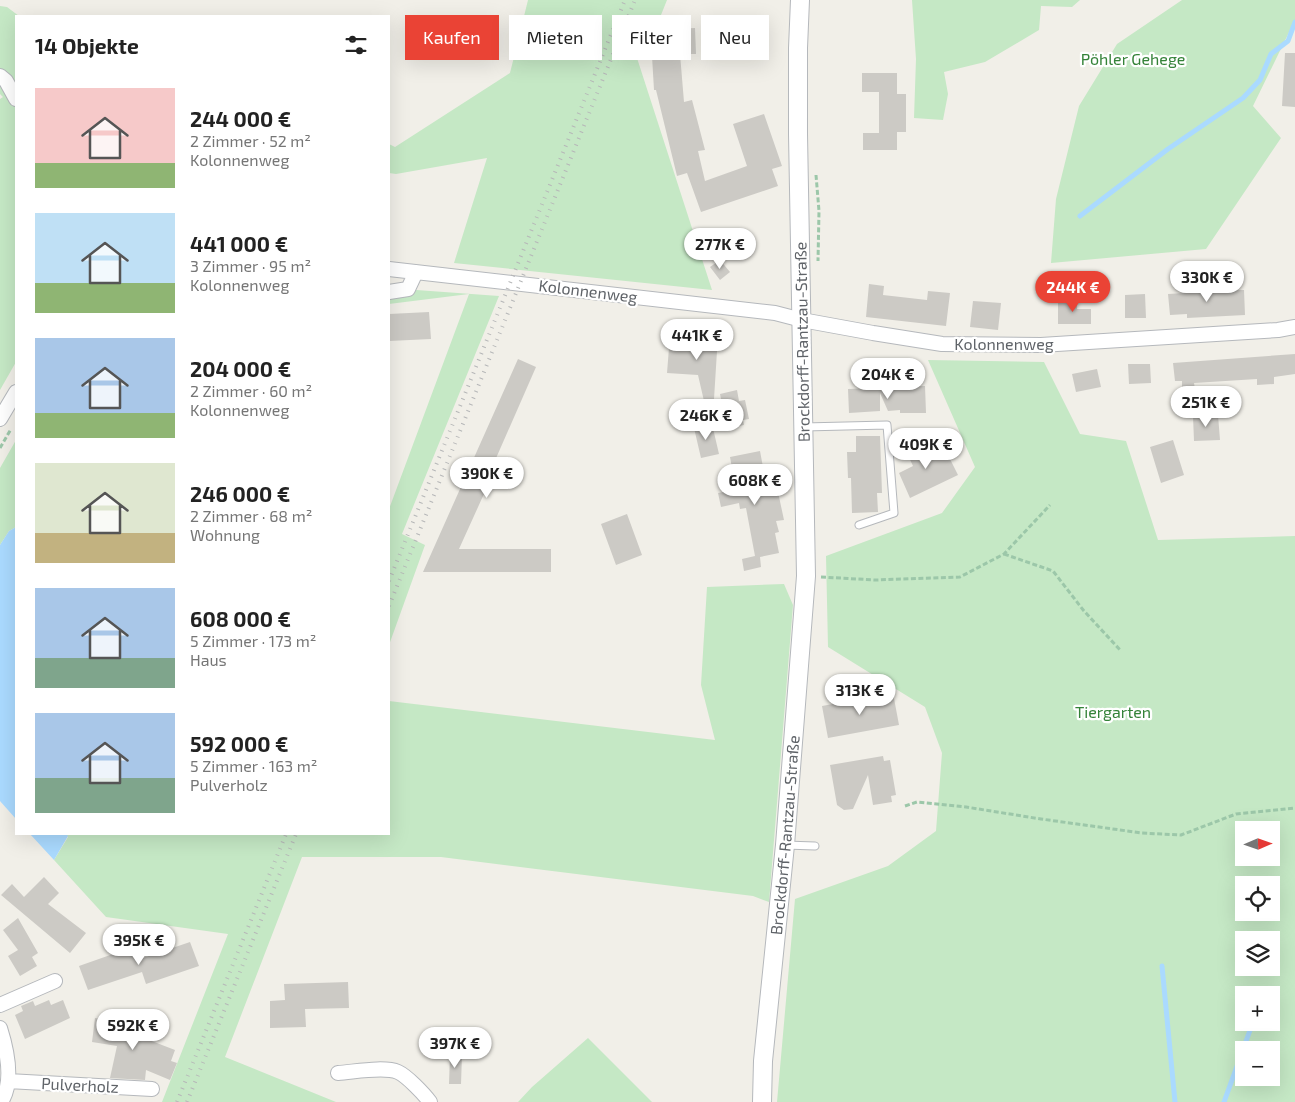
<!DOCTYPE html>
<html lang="de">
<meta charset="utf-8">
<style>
:root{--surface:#fff;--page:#f6f6f6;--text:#222;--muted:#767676;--accent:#ea4335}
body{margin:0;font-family:"Exo 2",sans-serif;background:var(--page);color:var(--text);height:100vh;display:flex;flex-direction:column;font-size:19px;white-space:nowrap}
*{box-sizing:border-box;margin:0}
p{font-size:16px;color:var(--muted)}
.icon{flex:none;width:28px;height:28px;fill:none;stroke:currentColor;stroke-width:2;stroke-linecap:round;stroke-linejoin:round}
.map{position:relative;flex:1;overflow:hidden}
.drawer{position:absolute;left:15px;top:15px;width:375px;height:820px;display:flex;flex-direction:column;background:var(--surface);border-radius:0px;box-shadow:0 5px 20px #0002}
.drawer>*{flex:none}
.banner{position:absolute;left:405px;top:15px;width:475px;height:45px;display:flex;gap:10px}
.needle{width:32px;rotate:88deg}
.controls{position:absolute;left:1235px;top:821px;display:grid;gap:10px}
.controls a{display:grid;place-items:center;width:45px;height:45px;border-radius:0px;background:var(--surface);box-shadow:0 5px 20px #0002;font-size:25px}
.price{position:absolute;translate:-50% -42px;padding:0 11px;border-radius:18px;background:#fff;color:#222;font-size:16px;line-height:32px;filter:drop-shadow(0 1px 2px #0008)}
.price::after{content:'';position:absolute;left:50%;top:30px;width:15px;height:11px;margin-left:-8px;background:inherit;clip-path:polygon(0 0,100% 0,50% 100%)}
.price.active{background:var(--accent);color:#fff}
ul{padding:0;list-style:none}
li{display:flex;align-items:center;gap:15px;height:125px;padding:0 20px}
li span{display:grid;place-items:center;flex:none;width:140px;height:100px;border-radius:0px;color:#555}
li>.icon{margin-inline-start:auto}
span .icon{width:60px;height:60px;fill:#fffc;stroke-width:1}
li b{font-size:21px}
h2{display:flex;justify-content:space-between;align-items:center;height:60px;padding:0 20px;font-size:21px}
.pill{padding:0 18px;border-radius:0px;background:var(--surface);box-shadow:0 5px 20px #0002;font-size:18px;line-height:45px}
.pill.active{background:var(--accent);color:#fff}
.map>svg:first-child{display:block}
.green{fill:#c5e8c5;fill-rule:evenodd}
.water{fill:#aadaff}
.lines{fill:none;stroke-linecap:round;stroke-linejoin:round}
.stream{stroke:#aadaff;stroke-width:5}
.building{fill:#cccac5}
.service-casing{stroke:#b5b8bc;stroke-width:9}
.minor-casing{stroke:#b5b8bc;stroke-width:16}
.tertiary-casing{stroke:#b5b8bc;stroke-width:20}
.path{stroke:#9cc7a9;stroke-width:3;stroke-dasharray:5 2.5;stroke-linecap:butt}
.service{stroke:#fff;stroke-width:7}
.minor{stroke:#fff;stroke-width:14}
.tertiary{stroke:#fff;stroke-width:18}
.rail{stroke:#b6b7b8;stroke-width:4;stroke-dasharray:1 6;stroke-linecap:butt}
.labels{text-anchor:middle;stroke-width:4.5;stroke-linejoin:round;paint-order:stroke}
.park-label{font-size:16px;fill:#348238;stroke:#fff}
.street-label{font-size:16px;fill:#5f6368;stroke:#fff}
</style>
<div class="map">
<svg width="1295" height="1102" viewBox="0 0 1295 1102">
<rect width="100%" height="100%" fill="#f1efe8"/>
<!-- green -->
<path class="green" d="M 528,0 L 667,0 L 661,15 L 637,58 L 712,290 L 454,263 L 487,158 L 396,174 L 389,173 L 389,144 L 395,147 L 510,73 Z
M 912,0 L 1080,0 L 1072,7 L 1041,6 L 1039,30 L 985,62 L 944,72 L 948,94 L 943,120 L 914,118 L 916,59 Z
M 1182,0 L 1295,0 L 1295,20 L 1253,106 L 1281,138 L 1206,249 L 1051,263 L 1056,199 L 1079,106 L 1117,44 Z
M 0,6 L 7,7 L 19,16 L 16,16 L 16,362 L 0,390 L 0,99 L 3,97 L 0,94 Z
M 389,288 L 499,296 L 402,534 L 425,545 L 389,645 L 389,509 L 469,294 L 389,304 Z
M 928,360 L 1044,362 L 1080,434 L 1126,441 L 1158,540 L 1295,536 L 1295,1102 L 777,1102 L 795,899 L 888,866 L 936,831 L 942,753 L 925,707 L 828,647 L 826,556 L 942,513 L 975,467 ZM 1244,830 L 1271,830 L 1271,858 L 1244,858 ZM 1244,885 L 1271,885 L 1271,912 L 1244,912 ZM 1244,940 L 1271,940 L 1271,968 L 1244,968 ZM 1244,995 L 1271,995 L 1271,1022 L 1244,1022 ZM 1244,1050 L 1271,1050 L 1271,1078 L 1244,1078 Z
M 16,440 L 16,527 L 9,531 L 0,545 L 0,468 Z
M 784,584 L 793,605 L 769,902 L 753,896 L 441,857 L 302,857 L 225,1057 L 336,1102 L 162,1102 L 228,934 L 106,917 L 54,860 L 68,837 L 66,834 L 389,834 L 389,701 L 715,740 L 701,685 L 707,587 Z
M 588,1038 L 652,1102 L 518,1102 L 532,1087 Z"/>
<!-- water -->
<path class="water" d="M 16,527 L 16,819 L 0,801 L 0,545 L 9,531 Z
M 30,834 L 66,834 L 68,836 L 54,860 Z"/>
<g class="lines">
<!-- stream -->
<path class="stream" d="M 1080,216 L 1168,149 L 1243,98 L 1260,80 L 1271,54 L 1288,41 L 1295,22
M 1162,966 L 1175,1102
M 1262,995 L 1263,992
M 1224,1102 L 1253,1022"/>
</g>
<!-- building -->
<path class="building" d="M 695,28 L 696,54 L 680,54 L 684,102 L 692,100 L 705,150 L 698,151 L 705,181 L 747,166 L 733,124 L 764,114 L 782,166 L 772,169 L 778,186 L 701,212 L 687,173 L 677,176 L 656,90 L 654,90 L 652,56 L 672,55 L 670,29 Z
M 1285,53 L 1295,53 L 1295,107 L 1282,106 Z
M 862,73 L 897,73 L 897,94 L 906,94 L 906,132 L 897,132 L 897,150 L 863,150 L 863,133 L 879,133 L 879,92 L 862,92 Z
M 720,260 L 730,272 L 720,280 L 710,267 Z
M 869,284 L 884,286 L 883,295 L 927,300 L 928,291 L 950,293 L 946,326 L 866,317 Z
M 1204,286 L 1205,291 L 1244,290 L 1245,315 L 1187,318 L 1187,314 L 1170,315 L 1168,294 L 1185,293 L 1185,287 Z
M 1145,294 L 1146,318 L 1125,318 L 1125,295 Z
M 1058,299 L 1077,299 L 1077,309 L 1091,309 L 1091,324 L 1058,324 Z
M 973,301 L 1001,303 L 998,330 L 970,327 Z
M 429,312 L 431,339 L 389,341 L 389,314 Z
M 690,329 L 714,330 L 712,351 L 717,351 L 714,399 L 704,401 L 698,375 L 667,373 L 669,348 L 689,349 Z
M 1295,354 L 1295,374 L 1274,377 L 1274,384 L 1257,385 L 1257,379 L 1194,383 L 1195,389 L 1182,390 L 1182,381 L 1175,381 L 1173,363 Z
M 518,359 L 536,367 L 490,472 L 493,474 L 459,549 L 551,549 L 551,572 L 423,572 Z
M 1128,364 L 1150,364 L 1151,383 L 1129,384 Z
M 1097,369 L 1101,387 L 1076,392 L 1072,374 Z
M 925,386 L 926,413 L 900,413 L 900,410 L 888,411 L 880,393 L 880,411 L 849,413 L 848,389 Z
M 737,390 L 739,401 L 745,400 L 749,419 L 743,420 L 744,425 L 727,428 L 720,394 Z
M 1218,415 L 1220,440 L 1194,441 L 1193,416 Z
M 712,424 L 719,454 L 701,458 L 694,428 Z
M 856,436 L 880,436 L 882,493 L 877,493 L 878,512 L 852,513 L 851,478 L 848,478 L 847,452 L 856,452 Z
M 1173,440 L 1184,475 L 1161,483 L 1150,447 Z
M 928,441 L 935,456 L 946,451 L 958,475 L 910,498 L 899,473 L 913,466 L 906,451 Z
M 760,451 L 768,494 L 778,492 L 784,520 L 776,521 L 779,532 L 775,533 L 779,553 L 760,557 L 761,567 L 744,571 L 742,559 L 755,556 L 746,508 L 740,509 L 739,503 L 721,507 L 718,493 L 736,490 L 730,457 Z
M 627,514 L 642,555 L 616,565 L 601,524 Z
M 893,693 L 899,725 L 828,738 L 822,706 Z
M 883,756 L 884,761 L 890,760 L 896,795 L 891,796 L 892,802 L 873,805 L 868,775 L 853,809 L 844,810 L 837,805 L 830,765 Z
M 44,877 L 59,893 L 48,904 L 86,933 L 70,953 L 1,895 L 12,884 L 24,897 Z
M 18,918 L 38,953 L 32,957 L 37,966 L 20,976 L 8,956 L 18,950 L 3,930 Z
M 190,942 L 199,966 L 146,984 L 142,972 L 88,990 L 79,966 L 133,947 L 137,960 Z
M 348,982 L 349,1008 L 305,1009 L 306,1027 L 270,1028 L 270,1001 L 285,1000 L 284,984 Z
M 49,1000 L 51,1005 L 63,1000 L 70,1018 L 25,1039 L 15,1015 L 23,1011 L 21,1006 L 33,1001 L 35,1006 Z
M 95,1018 L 138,1025 L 136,1035 L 175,1050 L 171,1061 L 177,1063 L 170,1080 L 146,1070 L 145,1080 L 110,1078 L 117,1046 L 92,1042 Z
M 450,1054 L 462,1055 L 461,1084 L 449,1084 Z"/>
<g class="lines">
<defs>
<path id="service" d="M 804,427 L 887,425 L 894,513 L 859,525
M 785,845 L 815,846"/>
<path id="minor" d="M 0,76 L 6,81 L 16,99
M 389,269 L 775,313 L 802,320 L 873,333 L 942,344 L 1041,345 L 1278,330 L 1295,327
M 389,292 L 408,289 L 416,272
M 0,419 L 16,392
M 0,1005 L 55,981
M 0,1028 C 7,1050 14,1082 1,1102
M 338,1073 C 354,1072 384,1066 398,1072 C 407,1076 424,1094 430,1102
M 8,1081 L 152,1089"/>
<g id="tertiary">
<path id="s1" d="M 762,1102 L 763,1061 L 785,845 L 806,576 L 798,134 L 798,48 L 800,0"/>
</g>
</defs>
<!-- service casing -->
<use href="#service" class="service-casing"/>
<!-- minor casing -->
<use href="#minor" class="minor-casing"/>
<!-- tertiary casing -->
<use href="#tertiary" class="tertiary-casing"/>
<!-- path -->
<path class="path" d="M 816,175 L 819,211 L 818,261
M 0,448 L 11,429
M 1004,554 L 1053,571 L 1084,611 L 1121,651
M 821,577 L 875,580 L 960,577 L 1004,554 L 1050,505
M 905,806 L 917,802 L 966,807 L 1041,819 L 1142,833 L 1181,835 L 1236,814 L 1295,808"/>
<!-- service -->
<use href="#service" class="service"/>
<!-- minor -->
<use href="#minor" class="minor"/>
<!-- tertiary -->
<use href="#tertiary" class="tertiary"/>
<!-- rail -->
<path class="rail" d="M 389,581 L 625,0
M 389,606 L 635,0
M 177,1102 L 286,834
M 187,1102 L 296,834"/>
</g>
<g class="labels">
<!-- park labels -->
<g class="park-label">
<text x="1133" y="65">Pöhler Gehege</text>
<text x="1113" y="718">Tiergarten</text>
</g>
<!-- street labels -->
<g class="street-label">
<text transform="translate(588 291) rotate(7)" y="6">Kolonnenweg</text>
<text transform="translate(802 342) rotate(-91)" y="6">Brockdorff-Rantzau-Straße</text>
<text x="1004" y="350">Kolonnenweg</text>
<text dy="6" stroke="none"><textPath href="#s1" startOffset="268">Brockdorff-Rantzau-Straße</textPath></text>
<text transform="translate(80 1085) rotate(3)" y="6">Pulverholz</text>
</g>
</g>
</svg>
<div class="controls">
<a><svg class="needle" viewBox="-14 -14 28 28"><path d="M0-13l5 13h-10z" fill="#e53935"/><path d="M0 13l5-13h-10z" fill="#767676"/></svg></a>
<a><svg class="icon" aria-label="locate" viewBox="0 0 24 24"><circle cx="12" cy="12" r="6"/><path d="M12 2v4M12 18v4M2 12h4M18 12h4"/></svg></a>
<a><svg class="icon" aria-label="layers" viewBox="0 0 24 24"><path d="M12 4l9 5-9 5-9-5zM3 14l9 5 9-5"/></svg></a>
<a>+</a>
<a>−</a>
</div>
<b class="price" style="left:720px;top:270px">277K €</b>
<b class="price" style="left:1207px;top:303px">330K €</b>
<b class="price active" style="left:1073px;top:313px">244K €</b>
<b class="price" style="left:697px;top:361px">441K €</b>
<b class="price" style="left:888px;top:400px">204K €</b>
<b class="price" style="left:1206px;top:428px">251K €</b>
<b class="price" style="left:706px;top:441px">246K €</b>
<b class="price" style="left:926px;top:470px">409K €</b>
<b class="price" style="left:487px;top:499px">390K €</b>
<b class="price" style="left:755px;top:506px">608K €</b>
<b class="price" style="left:860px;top:716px">313K €</b>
<b class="price" style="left:139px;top:966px">395K €</b>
<b class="price" style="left:133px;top:1051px">592K €</b>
<b class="price" style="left:455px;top:1069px">397K €</b>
<div class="banner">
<a class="pill active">Kaufen</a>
<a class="pill">Mieten</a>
<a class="pill">Filter</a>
<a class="pill">Neu</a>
</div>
<section class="drawer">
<h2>14 Objekte<svg class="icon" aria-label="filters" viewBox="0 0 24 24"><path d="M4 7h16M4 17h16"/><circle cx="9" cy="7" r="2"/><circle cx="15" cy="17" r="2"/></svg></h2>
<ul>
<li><span style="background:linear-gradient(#f6c9c9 75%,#8fb573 0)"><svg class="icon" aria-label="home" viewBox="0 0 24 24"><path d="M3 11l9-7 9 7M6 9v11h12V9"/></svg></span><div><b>244 000 €</b><p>2 Zimmer · 52 m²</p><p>Kolonnenweg</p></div></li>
<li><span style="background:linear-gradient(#bfe0f5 70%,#8fb573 0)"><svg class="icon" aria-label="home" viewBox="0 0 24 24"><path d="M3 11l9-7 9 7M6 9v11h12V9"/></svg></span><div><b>441 000 €</b><p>3 Zimmer · 95 m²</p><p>Kolonnenweg</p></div></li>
<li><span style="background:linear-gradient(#a9c7e8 75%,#8fb573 0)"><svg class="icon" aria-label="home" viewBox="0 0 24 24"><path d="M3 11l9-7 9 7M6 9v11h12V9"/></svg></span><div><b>204 000 €</b><p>2 Zimmer · 60 m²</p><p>Kolonnenweg</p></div></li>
<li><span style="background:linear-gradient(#dfe7d0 70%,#c2b280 0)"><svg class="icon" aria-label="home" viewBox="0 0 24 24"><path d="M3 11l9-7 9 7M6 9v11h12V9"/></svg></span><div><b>246 000 €</b><p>2 Zimmer · 68 m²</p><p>Wohnung</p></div></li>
<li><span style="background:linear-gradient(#a9c7e8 70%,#7fa58c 0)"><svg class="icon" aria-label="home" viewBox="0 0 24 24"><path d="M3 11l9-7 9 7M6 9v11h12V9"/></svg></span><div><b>608 000 €</b><p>5 Zimmer · 173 m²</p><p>Haus</p></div></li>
<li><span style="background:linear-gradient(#a9c7e8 65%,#7fa58c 0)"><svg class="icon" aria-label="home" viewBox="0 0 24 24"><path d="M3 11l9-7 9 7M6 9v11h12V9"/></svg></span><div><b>592 000 €</b><p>5 Zimmer · 163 m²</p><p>Pulverholz</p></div></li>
</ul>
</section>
</div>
